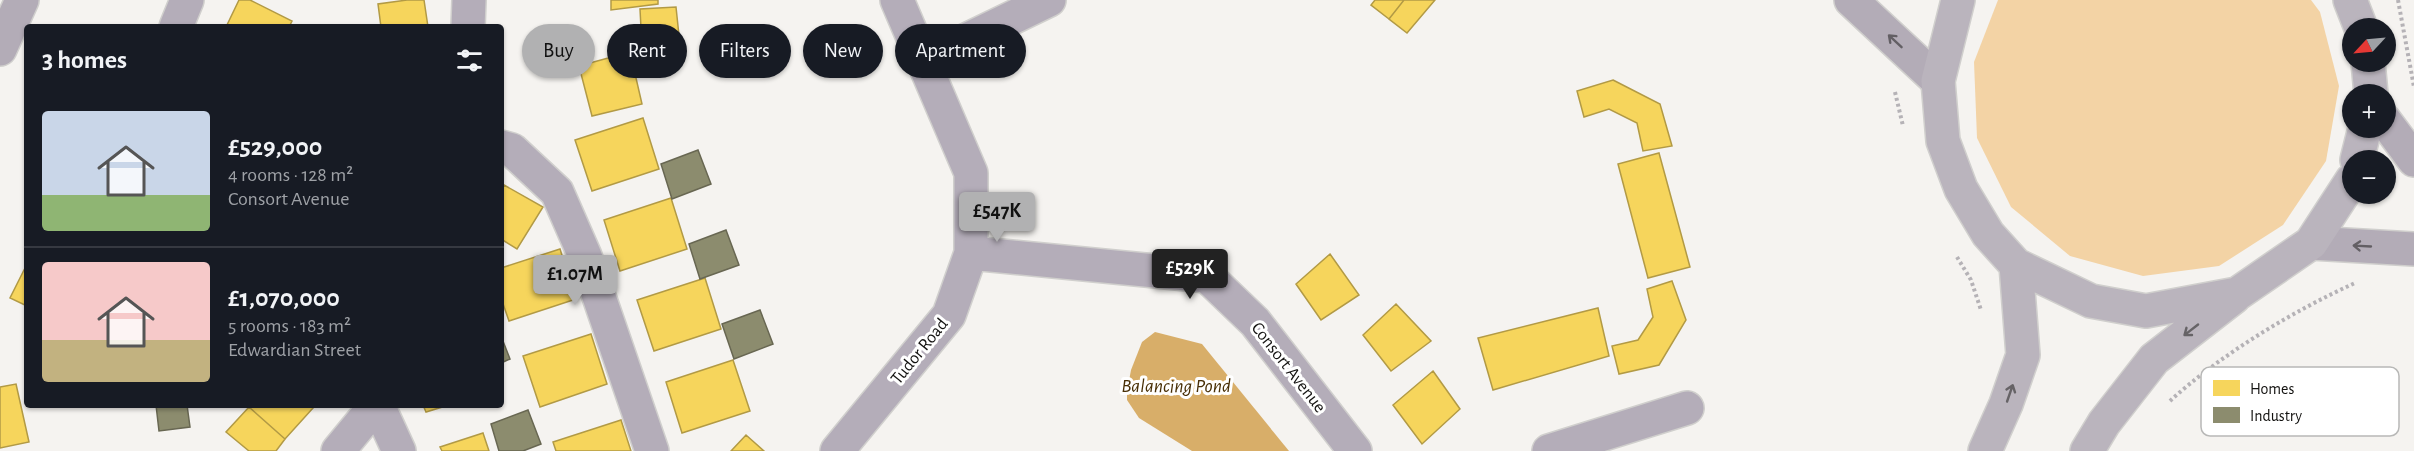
<!DOCTYPE html>
<meta charset="utf-8">
<style>
:root{--surface:#171b24;--page:#20242c;--text:#f1f3f6;--muted:#9ea1a6;--line:#363941;--accent:#b1b1b2}
body{margin:0;font-family:"Alegreya Sans",sans-serif;background:var(--page);color:var(--text);height:100vh;display:flex;flex-direction:column;font-size:22px;white-space:nowrap}
*{box-sizing:border-box;margin:0}
p{font-size:20px;color:var(--muted)}
.icon{flex:none;width:33px;height:33px;fill:none;stroke:currentColor;stroke-width:2;stroke-linecap:round;stroke-linejoin:round}
.map{position:relative;flex:1;overflow:hidden}
.drawer{position:absolute;left:24px;top:24px;width:480px;height:384px;display:flex;flex-direction:column;background:var(--surface);border-radius:6px;box-shadow:0 2px 4px #0004}
.drawer>*{flex:none}
.banner{position:absolute;left:522px;top:24px;width:570px;height:54px;display:flex;gap:12px}
.needle{width:39px;rotate:244deg}
.buttons{position:absolute;left:2342px;top:18px;display:grid;gap:12px}
.buttons a{display:grid;place-items:center;width:54px;height:54px;border-radius:50%;background:var(--surface);box-shadow:0 2px 4px #0004;font-size:30px}
.price{position:absolute;translate:-50% -51px;padding:0 14px;border-radius:6px;background:var(--accent);color:#111;font-size:20px;line-height:39px;filter:drop-shadow(0 2px 3px #0008)}
.price::after{content:'';position:absolute;left:50%;top:36px;width:18px;height:14px;margin-left:-9px;background:inherit;clip-path:polygon(0 0,100% 0,50% 100%)}
.price.selected{background:#222;color:#fff}
ul{padding:0;list-style:none}
li{display:flex;align-items:center;gap:18px;height:150px;padding:0 18px}
li+li{border-top:2px solid var(--line)}
li span{display:grid;place-items:center;flex:none;width:168px;height:120px;border-radius:6px;color:#555}
li>.icon{margin-inline-start:auto}
span .icon{width:72px;height:72px;fill:#fffc;stroke-width:1}
li b{font-size:26px}
h2{display:flex;justify-content:space-between;align-items:center;height:72px;padding:0 18px;font-size:26px}
.pill{padding:0 21px;border-radius:27px;background:var(--surface);box-shadow:0 2px 4px #0004;font-size:21px;line-height:54px}
.pill.selected{background:var(--accent);color:#111}
.map>svg:first-child{display:block}
.green{fill:#f3d3a5}
.water{fill:#d8ae69}
.homes{fill:#f6d55c;stroke:#b29a45;stroke-width:1.5}
.industry{fill:#8c8c6e;stroke:#686752;stroke-width:1.5}
.lines{fill:none;stroke-linecap:round;stroke-linejoin:round}
.street-casing{stroke:#d0cfcd;stroke-width:36}
.secondary-casing{stroke:#d0cfcd;stroke-width:36}
.highway-casing{stroke:#d0cfcd;stroke-width:36}
.path{stroke:#b5b2b6;stroke-width:4;stroke-dasharray:3 3;stroke-linecap:butt}
.street{stroke:#b4adb9;stroke-width:33}
.secondary{stroke:#b3acb7;stroke-width:33}
.highway{stroke:#bab4bd;stroke-width:33}
.oneway{stroke:#635f64}
.oneway2{stroke:#666366}
.labels{text-anchor:middle;stroke-width:6;stroke-linejoin:round;paint-order:stroke}
.street-label{font-size:18px;fill:#131210;stroke:#fff}
.water-label{font-size:20px;font-style:italic;fill:#482f06;stroke:#fff}
.key{fill:#fff;stroke:#b8b8b7;stroke-width:1.5}
.key-label{font-size:16px;fill:#131210}
</style>
<div class="map">
<svg width="2414" height="451" viewBox="0 0 2414 451">
<rect width="100%" height="100%" fill="#f5f3f0"/>
<!-- green -->
<path class="green" d="M 1998,0 L 2311,0 L 2320,12 L 2339,86 L 2326,161 L 2283,225 L 2219,266 L 2143,276 L 2070,256 L 2011,207 L 1977,138 L 1974,62 Z"/>
<!-- water -->
<path class="water" d="M 1155,332 L 1202,344 L 1289,451 L 1192,451 L 1139,418 L 1127,400 L 1127,391 L 1131,370 L 1142,342 Z"/>
<!-- homes -->
<path class="homes" d="M 239,0 L 250,0 L 292,21 L 289,27 L 226,27 Z
M 407,0 L 424,0 L 428,27 L 381,27 L 378,4 Z
M 611,0 L 658,0 L 658,4 L 611,10 Z
M 1375,0 L 1404,0 L 1389,19 L 1371,5 Z
M 1404,0 L 1435,0 L 1407,33 L 1389,19 Z
M 676,7 L 682,64 L 643,67 L 640,9 Z
M 630,52 L 642,104 L 592,116 L 579,66 Z
M 1613,80 L 1660,104 L 1672,146 L 1643,151 L 1637,123 L 1609,109 L 1584,117 L 1577,91 Z
M 643,118 L 659,169 L 592,191 L 575,140 Z
M 1659,153 L 1690,267 L 1648,278 L 1618,164 Z
M 504,185 L 543,207 L 517,249 L 501,239 L 501,191 Z
M 671,198 L 687,249 L 620,271 L 604,220 Z
M 560,249 L 576,299 L 509,321 L 501,298 L 501,268 Z
M 1330,254 L 1359,295 L 1321,320 L 1296,284 Z
M 27,264 L 27,306 L 10,298 Z
M 705,278 L 721,329 L 654,351 L 637,300 Z
M 1672,281 L 1686,320 L 1659,365 L 1619,374 L 1612,346 L 1638,340 L 1653,317 L 1647,289 Z
M 1396,304 L 1431,341 L 1391,371 L 1363,335 Z
M 1598,308 L 1609,356 L 1493,390 L 1478,338 Z
M 591,334 L 607,384 L 540,407 L 523,356 Z
M 733,360 L 750,411 L 682,433 L 666,382 Z
M 1433,371 L 1460,409 L 1422,444 L 1393,405 Z
M 16,384 L 29,442 L 0,448 L 0,387 Z
M 251,405 L 310,405 L 313,408 L 285,439 L 249,407 Z
M 423,405 L 449,405 L 426,412 Z
M 249,407 L 285,439 L 276,451 L 249,451 L 226,432 Z
M 621,420 L 631,451 L 556,451 L 553,442 Z
M 483,433 L 489,451 L 442,451 L 440,447 Z
M 746,435 L 764,451 L 731,451 Z"/>
<!-- industry -->
<path class="industry" d="M 698,150 L 711,184 L 672,199 L 661,164 Z
M 726,230 L 739,265 L 700,279 L 689,244 Z
M 760,310 L 773,344 L 734,359 L 722,324 Z
M 501,336 L 510,359 L 501,363 Z
M 156,405 L 187,405 L 190,427 L 159,431 Z
M 528,410 L 541,444 L 523,451 L 499,451 L 491,424 Z"/>
<g class="lines">
<defs>
<path id="street" d="M 176,27 L 187,0
M 468,27 L 469,0
M 923,61 L 1049,0
M 501,147 L 512,150 L 557,192 L 585,256 L 652,451
M 971,253 L 1207,276 L 1255,322 L 1355,451
M 378,405 L 399,451
M 338,451 L 376,405
M 837,451 L 949,315 L 971,253 L 971,173 L 897,0
M 1549,451 L 1687,408"/>
<path id="secondary" d="M 1851,0 L 1938,81
M 0,49 L 22,0
M 2385,121 L 2414,160
M 2311,243 L 2414,249"/>
<path id="highway" d="M 1958,0 L 1938,81 L 1943,141 L 1961,189 L 1988,234 L 2016,265 L 2091,301 L 2146,311 L 2237,294 L 2311,243 L 2352,180
M 2350,0 L 2361,28
M 2368,62 L 2371,94
M 2357,160 L 2365,128
M 1985,451 L 2006,404 L 2023,355 L 2016,265
M 2087,451 L 2104,423 L 2154,359 L 2234,297"/>
</defs>
<!-- street casing -->
<use href="#street" class="street-casing"/>
<!-- secondary casing -->
<use href="#secondary" class="secondary-casing"/>
<!-- highway casing -->
<use href="#highway" class="highway-casing"/>
<!-- path -->
<path class="path" d="M 2398,0 L 2414,87
M 1895,92 L 1903,126
M 1957,257 L 1971,280 L 1981,310
M 2170,401 C 2220,355 2293,311 2355,283"/>
<!-- street -->
<use href="#street" class="street"/>
<!-- secondary -->
<use href="#secondary" class="secondary"/>
<!-- highway -->
<use href="#highway" class="highway"/>
</g>
<!-- one-way arrows -->
<defs><path id="oneway-shaft" d="M-6 0H5M1.5-3L5.5 0L1.5 3" fill="none" stroke-width="1.6" stroke-linecap="round" stroke-linejoin="round" transform="scale(1.5)"/></defs>
<g class="oneway">
<use href="#oneway-shaft" transform="translate(1895 41) rotate(-137)"/>
<use href="#oneway-shaft" transform="translate(2362 246) rotate(-177)"/>
</g>
<g class="oneway2">
<use href="#oneway-shaft" transform="translate(2191 330) rotate(142)"/>
<use href="#oneway-shaft" transform="translate(2010 393) rotate(-71)"/>
</g>
<g class="labels">
<!-- street labels -->
<g class="street-label">
<text transform="translate(919 351) rotate(-51)" y="6">Tudor Road</text>
<text transform="translate(1289 367) rotate(52)" y="6">Consort Avenue</text>
</g>
<!-- water labels -->
<g class="water-label">
<text x="1176" y="392">Balancing Pond</text>
</g>
</g>
<!-- legend -->
<rect x="2201" y="367" width="198" height="69" rx="9" class="key"/>
<rect x="2213" y="380" width="27" height="16" fill="#f6d55c"/>
<rect x="2213" y="407" width="27" height="16" fill="#8c8c6e"/>
<g class="key-label">
<text x="2250" y="394">Homes</text>
<text x="2250" y="421">Industry</text>
</g>
</svg>
<div class="buttons">
<a><svg class="needle" viewBox="-14 -14 28 28"><path d="M0-13l5 13h-10z" fill="#e53935"/><path d="M0 13l5-13h-10z" fill="#9ea1a6"/></svg></a>
<a>+</a>
<a>−</a>
</div>
<b class="price" style="left:997px;top:243px">£547K</b>
<b class="price selected" style="left:1190px;top:300px">£529K</b>
<b class="price" style="left:575px;top:306px">£1.07M</b>
<div class="banner">
<a class="pill selected">Buy</a>
<a class="pill">Rent</a>
<a class="pill">Filters</a>
<a class="pill">New</a>
<a class="pill">Apartment</a>
</div>
<section class="drawer">
<h2>3 homes<svg class="icon" aria-label="filters" viewBox="0 0 24 24"><path d="M4 7h16M4 17h16"/><circle cx="9" cy="7" r="2"/><circle cx="15" cy="17" r="2"/></svg></h2>
<ul>
<li><span style="background:linear-gradient(#c9d6e8 70%,#8fb573 0)"><svg class="icon" aria-label="home" viewBox="0 0 24 24"><path d="M3 11l9-7 9 7M6 9v11h12V9"/></svg></span><div><b>£529,000</b><p>4 rooms · 128 m²</p><p>Consort Avenue</p></div></li>
<li><span style="background:linear-gradient(#f6c9c9 65%,#c2b280 0)"><svg class="icon" aria-label="home" viewBox="0 0 24 24"><path d="M3 11l9-7 9 7M6 9v11h12V9"/></svg></span><div><b>£1,070,000</b><p>5 rooms · 183 m²</p><p>Edwardian Street</p></div></li>
</ul>
</section>
</div>
